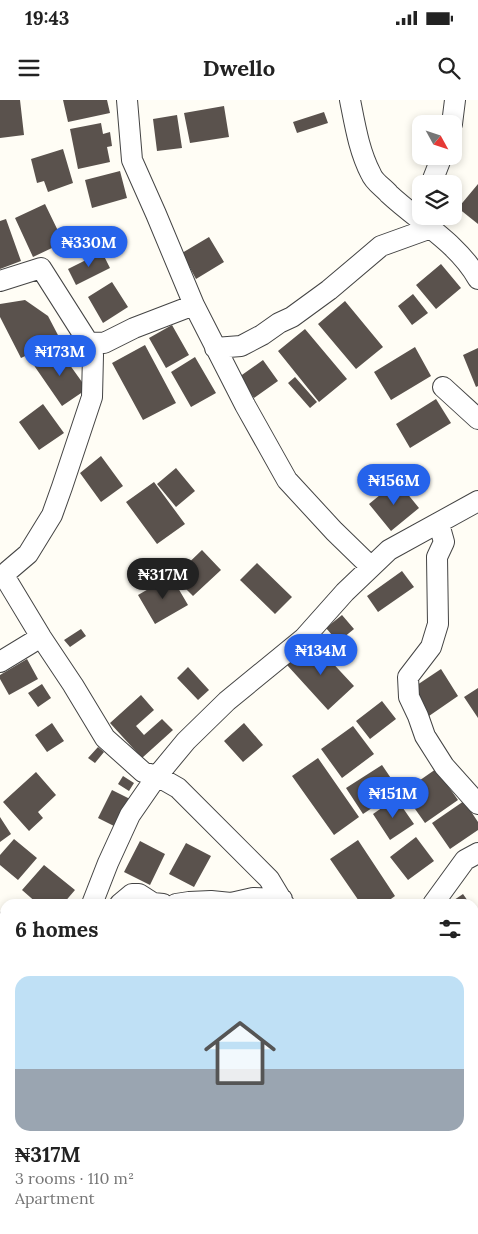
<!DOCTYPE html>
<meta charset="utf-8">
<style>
:root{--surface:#fff;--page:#f2f2f2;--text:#222;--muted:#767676;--line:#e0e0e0;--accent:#2563eb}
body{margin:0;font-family:Lora,serif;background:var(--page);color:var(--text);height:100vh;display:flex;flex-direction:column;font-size:19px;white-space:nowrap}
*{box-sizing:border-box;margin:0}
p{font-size:16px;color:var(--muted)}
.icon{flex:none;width:28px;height:28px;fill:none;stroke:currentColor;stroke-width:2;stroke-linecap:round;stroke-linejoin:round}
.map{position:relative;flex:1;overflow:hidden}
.drawer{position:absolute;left:0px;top:799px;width:479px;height:336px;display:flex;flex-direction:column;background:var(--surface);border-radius:15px 15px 0 0;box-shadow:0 2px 8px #0003}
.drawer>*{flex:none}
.needle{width:32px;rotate:130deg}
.controls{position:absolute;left:412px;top:15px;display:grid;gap:10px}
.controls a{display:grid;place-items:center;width:50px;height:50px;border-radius:10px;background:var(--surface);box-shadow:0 2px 8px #0003;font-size:25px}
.price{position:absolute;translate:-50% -42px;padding:0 11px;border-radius:18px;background:var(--accent);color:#fff;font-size:16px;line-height:32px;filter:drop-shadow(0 1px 2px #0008)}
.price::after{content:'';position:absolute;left:50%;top:30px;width:15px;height:11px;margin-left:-8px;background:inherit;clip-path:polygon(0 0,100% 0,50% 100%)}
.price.selected{background:#222;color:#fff}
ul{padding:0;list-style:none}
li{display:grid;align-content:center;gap:10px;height:265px;padding:0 15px}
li+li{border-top:1px solid var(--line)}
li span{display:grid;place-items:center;height:155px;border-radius:15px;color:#555}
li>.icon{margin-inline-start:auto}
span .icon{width:90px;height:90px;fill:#fffc;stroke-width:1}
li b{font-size:21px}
h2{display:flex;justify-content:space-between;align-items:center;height:60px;padding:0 15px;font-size:21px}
.status{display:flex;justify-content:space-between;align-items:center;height:35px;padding:0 25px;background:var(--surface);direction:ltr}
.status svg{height:14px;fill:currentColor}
header{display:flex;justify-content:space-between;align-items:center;height:65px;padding:0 15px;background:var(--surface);font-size:22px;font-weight:700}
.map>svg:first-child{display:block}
.building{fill:#5a524d}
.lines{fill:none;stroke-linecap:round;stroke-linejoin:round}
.street-casing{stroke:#444;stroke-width:22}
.street{stroke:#fff;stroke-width:20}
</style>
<div class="status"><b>19:43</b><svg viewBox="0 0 49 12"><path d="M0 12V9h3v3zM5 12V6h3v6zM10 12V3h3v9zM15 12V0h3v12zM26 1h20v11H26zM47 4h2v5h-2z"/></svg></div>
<header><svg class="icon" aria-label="menu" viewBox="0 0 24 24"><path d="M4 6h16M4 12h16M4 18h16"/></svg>Dwello<svg class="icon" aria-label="search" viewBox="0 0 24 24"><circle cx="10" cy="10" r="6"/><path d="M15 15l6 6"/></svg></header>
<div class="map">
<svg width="478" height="1134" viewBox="0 0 478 1134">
<rect width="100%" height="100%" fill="#fffdf5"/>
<!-- building -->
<path class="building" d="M 0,0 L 20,0 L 24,35 L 0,38 Z
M 63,0 L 107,0 L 110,13 L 68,22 Z
M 224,6 L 229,37 L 190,43 L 184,13 Z
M 324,12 L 328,23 L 297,33 L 293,22 Z
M 177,15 L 182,48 L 157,51 L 153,19 Z
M 101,23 L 103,34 L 110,32 L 112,46 L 107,47 L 110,62 L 78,69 L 70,29 Z
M 63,49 L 73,83 L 48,92 L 44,81 L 37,83 L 31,59 Z
M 120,71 L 127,98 L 92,108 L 85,80 Z
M 478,84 L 478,124 L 458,108 Z
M 45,104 L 61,137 L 51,142 L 54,147 L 33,157 L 15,118 Z
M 6,119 L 21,161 L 0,169 L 0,121 Z
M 209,137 L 224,162 L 196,179 L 182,153 Z
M 102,152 L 110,168 L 76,185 L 68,169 Z
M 441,164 L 461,188 L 436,209 L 416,185 Z
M 112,182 L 128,207 L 103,223 L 88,197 Z
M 413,194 L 428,213 L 412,225 L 398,206 Z
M 25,200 L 48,216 L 59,237 L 53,243 L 21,258 L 0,217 L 0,204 Z
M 345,201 L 383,247 L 356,269 L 318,224 Z
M 172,225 L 189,255 L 166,268 L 149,238 Z
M 305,229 L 347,279 L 319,302 L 278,251 Z
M 145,245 L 176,303 L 143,320 L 112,263 Z
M 57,247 L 87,289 L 62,306 L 33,264 Z
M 415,247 L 431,276 L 391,300 L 374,272 Z
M 478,248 L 478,286 L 476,287 L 463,255 Z
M 195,257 L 216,293 L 191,307 L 171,272 Z
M 263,260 L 278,281 L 254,298 L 239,277 Z
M 295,277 L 317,302 L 310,308 L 288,283 Z
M 436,299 L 451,323 L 410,348 L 396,324 Z
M 43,304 L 64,333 L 39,350 L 19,322 Z
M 101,356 L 123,386 L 101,402 L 80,373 Z
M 176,368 L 195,391 L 176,407 L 157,384 Z
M 397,381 L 419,408 L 391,431 L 369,404 Z
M 154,382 L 185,424 L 157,444 L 126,402 Z
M 202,450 L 221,470 L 193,496 L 174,477 Z
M 257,463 L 292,497 L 275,514 L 240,480 Z
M 402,471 L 414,487 L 378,512 L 367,496 Z
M 171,476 L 188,505 L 155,524 L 138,495 Z
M 342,515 L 354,529 L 338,542 L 326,528 Z
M 81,529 L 86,536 L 70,547 L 64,540 Z
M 313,542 L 354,586 L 328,610 L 287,565 Z
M 27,559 L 38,579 L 9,595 L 0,579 L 0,575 Z
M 188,567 L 209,590 L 198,600 L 177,578 Z
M 441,569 L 458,596 L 429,616 L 411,589 Z
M 42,584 L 51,598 L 38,607 L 28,593 Z
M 478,588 L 478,618 L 464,597 Z
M 141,595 L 154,610 L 136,626 L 144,635 L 162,619 L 173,630 L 142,658 L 110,623 Z
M 382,601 L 396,619 L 370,639 L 356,621 Z
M 52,623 L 64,641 L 47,652 L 35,635 Z
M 244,623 L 263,645 L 243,662 L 224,641 Z
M 353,626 L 374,654 L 342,678 L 321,649 Z
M 98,647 L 104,652 L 95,663 L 88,658 Z
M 318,658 L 359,717 L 334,735 L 292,676 Z
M 382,665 L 399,690 L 363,714 L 346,688 Z
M 436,669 L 458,700 L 425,723 L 403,692 Z
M 36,672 L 56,695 L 38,712 L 43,718 L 29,731 L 3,702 Z
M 123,676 L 134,683 L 129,691 L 118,684 Z
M 112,690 L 132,700 L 118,728 L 98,718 Z
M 396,698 L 414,724 L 390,740 L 373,714 Z
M 464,701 L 478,722 L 478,730 L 450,749 L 432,723 Z
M 0,717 L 11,734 L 0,742 Z
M 416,737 L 434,761 L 408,780 L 390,757 Z
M 14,739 L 37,758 L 18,780 L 0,765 L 0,755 Z
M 358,740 L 395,796 L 384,804 L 361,804 L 330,759 Z
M 140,741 L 165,754 L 150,785 L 124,772 Z
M 186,743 L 211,756 L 194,787 L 169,774 Z
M 44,765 L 75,790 L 63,804 L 38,804 L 22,790 Z
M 463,794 L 470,804 L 448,804 Z
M 5,809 L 5,824 L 0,827 L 0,812 Z
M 0,882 L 5,887 L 4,938 L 0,935 Z
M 474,901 L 478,908 L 478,926 L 474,928 Z
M 0,1005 L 5,1011 L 5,1065 L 0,1059 Z
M 478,1067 L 478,1103 L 474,1104 L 474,1068 Z
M 129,1130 L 170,1130 L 170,1134 L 130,1134 Z
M 206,1130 L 248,1130 L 249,1134 L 207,1134 Z"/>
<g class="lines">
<defs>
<path id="street" d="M 127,0 L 132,60 L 156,114 L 194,205
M 350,0 C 355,25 359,51 371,74 C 374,82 384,88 389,94 C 419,122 458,143 478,179
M 452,24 L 455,0
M 431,84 L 442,56
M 0,181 L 41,168 L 88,242 L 104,243 L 134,228 L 194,205 L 245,305 L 287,380 L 334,431 L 371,467
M 88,242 L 93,255 L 92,297 L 62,387 L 52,415 L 28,454 L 8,471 L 6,479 L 41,537 L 73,585 L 105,638 L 143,672 L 157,676 L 178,688 L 269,779 L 284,804
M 215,248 L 241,246 L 262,235 L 279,223 L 292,217 L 329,190 L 381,146 L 431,128 L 428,116
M 443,287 L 478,319
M 439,424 L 444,442 L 437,457 L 438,524 L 431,547 L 408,577 L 409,597 L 418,616 L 425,636 L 444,666 L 478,704
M 0,562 L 41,537
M 92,804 L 108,763 L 130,715 L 157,676 L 186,641 L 227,601 L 304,538 L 345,492 L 389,450 L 478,401
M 120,804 L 132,794 L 139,794 L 153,803 L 163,804
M 176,804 L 189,802 L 211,801 L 231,803 L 253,798 L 282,799
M 433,804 L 465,760 L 478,753
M 0,866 L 5,869
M 474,1000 L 478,998
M 468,1130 L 470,1134"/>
</defs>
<!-- street casing -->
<use href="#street" class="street-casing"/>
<!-- street -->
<use href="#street" class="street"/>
</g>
</svg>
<div class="controls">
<a><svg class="needle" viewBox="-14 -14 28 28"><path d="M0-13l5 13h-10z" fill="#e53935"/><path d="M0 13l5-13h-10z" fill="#767676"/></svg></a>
<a><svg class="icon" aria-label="layers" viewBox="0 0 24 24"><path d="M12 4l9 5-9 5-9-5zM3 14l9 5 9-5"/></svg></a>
</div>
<b class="price" style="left:89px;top:168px">₦330M</b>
<b class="price" style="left:60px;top:277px">₦173M</b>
<b class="price" style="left:394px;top:406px">₦156M</b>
<b class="price selected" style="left:163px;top:500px">₦317M</b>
<b class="price" style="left:321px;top:576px">₦134M</b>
<b class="price" style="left:393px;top:719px">₦151M</b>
<section class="drawer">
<h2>6 homes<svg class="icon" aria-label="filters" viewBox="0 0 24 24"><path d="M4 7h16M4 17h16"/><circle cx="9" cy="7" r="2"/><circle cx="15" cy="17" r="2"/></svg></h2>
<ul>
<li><span style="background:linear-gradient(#bfe0f5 60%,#9aa5b1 0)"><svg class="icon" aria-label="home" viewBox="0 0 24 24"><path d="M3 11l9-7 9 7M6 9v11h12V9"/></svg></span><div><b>₦317M</b><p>3 rooms · 110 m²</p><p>Apartment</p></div></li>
</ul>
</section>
</div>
